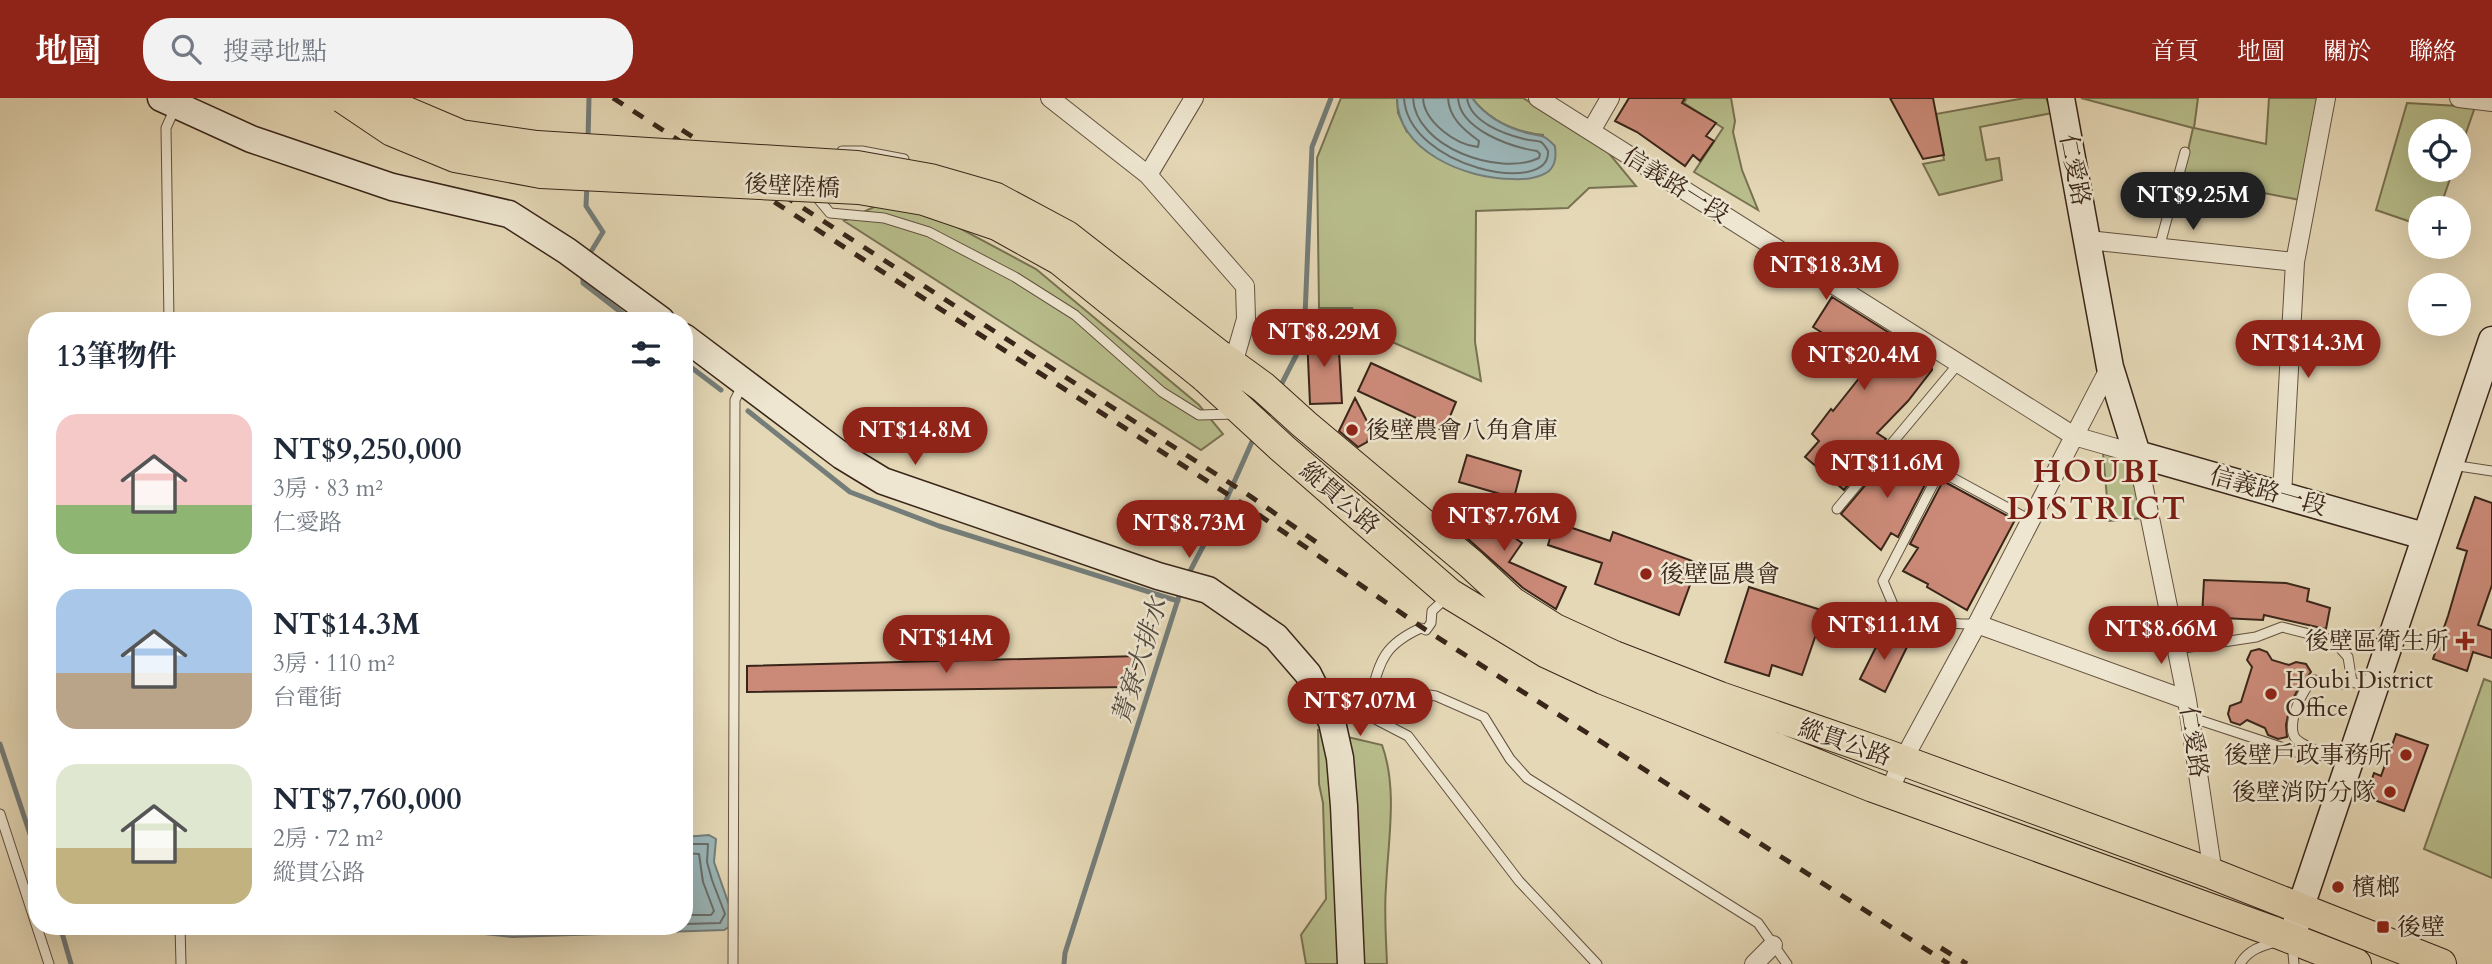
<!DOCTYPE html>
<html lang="zh-TW">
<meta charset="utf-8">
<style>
:root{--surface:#fff;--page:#f2f2f3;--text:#1f2937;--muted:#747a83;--accent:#8f2418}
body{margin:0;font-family:Cardo,"Noto Serif TC",serif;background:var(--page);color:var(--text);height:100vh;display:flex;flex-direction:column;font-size:26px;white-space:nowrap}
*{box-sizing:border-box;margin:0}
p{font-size:23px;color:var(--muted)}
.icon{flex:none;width:38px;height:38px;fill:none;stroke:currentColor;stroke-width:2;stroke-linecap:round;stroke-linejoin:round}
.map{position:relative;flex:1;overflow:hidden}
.details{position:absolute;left:28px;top:214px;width:665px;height:623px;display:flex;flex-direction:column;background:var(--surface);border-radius:28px;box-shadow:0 7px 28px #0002}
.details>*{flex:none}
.buttons{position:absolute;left:2408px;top:21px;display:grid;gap:14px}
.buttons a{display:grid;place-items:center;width:63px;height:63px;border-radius:50%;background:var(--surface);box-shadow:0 7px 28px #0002;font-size:35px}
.price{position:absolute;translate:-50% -60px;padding:0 16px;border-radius:24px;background:var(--accent);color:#fff;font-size:23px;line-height:46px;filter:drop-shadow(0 2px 4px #0008)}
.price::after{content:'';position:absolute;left:50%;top:42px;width:21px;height:16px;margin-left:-10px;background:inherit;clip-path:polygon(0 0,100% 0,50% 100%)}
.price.selected{background:#222;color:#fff}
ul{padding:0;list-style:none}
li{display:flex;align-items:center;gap:21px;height:175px;padding:0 28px}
li span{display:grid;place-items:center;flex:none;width:196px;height:140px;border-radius:21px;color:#555}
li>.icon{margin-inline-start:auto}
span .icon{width:84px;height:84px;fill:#fffc;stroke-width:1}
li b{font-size:30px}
h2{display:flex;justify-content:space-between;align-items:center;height:84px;padding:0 28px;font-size:30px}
header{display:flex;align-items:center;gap:42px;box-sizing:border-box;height:98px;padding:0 35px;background:var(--accent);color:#fff}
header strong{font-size:33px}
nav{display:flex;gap:38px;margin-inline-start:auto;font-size:24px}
.search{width:490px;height:63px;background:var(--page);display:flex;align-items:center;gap:18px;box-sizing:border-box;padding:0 24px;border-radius:28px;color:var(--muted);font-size:26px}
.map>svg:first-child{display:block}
.green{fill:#b8be8c;stroke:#787252;stroke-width:2}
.water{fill:#9bb7b9;stroke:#747d79;stroke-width:2}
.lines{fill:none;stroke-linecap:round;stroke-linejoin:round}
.shore{stroke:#6a6e69;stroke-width:2}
.stream{stroke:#747d79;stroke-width:5}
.building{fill:#cb8a78;stroke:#392519;stroke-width:2}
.lane-casing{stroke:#645240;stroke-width:11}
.street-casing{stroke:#645240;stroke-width:20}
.secondary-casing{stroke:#392519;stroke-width:29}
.primary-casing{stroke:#392519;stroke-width:32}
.lane{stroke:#eee6d0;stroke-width:9}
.street{stroke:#eee6d0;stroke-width:18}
.secondary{stroke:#eee6d0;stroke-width:26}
.primary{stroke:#e5d8b6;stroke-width:30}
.rail{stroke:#392519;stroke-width:5;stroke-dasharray:12 12;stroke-linecap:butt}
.primary-bridge-casing{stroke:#392519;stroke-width:32;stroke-linecap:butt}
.primary-bridge{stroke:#e5d8b6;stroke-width:30}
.poi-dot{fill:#8f2418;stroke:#eee6d0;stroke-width:2.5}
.labels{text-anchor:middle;stroke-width:5;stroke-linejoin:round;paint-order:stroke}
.street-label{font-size:24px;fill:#392519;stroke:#eee6d0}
.poi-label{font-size:24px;fill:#392519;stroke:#eee6d0;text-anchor:start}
.water-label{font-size:26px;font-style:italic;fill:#524a41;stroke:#eee6d0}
.district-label{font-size:32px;font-weight:bold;letter-spacing:2px;fill:#7a1f14;stroke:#eee6d0}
</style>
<header>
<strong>地圖</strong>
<div class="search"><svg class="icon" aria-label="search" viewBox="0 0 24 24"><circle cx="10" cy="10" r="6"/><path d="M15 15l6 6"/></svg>搜尋地點</div>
<nav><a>首頁</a><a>地圖</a><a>關於</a><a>聯絡</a></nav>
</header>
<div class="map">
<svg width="2492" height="866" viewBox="0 0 2492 866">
<rect width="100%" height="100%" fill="#e5d8b6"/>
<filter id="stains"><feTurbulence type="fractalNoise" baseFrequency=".00286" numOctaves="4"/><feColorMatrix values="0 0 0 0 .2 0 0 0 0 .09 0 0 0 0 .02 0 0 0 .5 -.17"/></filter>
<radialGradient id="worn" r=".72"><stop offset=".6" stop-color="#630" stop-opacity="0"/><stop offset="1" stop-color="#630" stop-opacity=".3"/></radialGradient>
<!-- green -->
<path class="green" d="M 1341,0 L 1397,0 L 1398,15 L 1407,34 L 1544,37 C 1514,34 1490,23 1472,0 L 1523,0 L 1603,48 L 1636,88 L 1589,90 L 1568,110 L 1476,113 L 1475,244 L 1481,283 L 1367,233 L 1352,210 L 1319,210 L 1317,60 Z
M 1687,0 L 1731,0 L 1735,23 L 1733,34 L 1742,72 L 1758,112 L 1694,74 L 1723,30 L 1684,5 Z
M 2025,0 L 2046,0 L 2052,15 L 1980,29 L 1986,62 L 1999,60 L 2002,82 L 1939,97 L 1923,66 L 1944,62 L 1936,16 Z
M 2081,0 L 2198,0 L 2194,30 L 2266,46 L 2269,0 L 2318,0 L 2300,102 L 2182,79 L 2193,30 Z
M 2407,5 L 2475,9 L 2459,55 L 2459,33 L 2420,33 L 2420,72 L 2453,72 L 2440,110 L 2420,110 L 2420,127 L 2376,112 Z
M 891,101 L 922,110 L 1036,171 L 1199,307 L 1223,336 L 1201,352 L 844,123 Z
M 2103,355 L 2128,364 L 2143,420 L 2109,423 Z
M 2484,581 L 2492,584 L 2492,780 L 2424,751 Z
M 1318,632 L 1382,647 C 1398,691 1388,743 1386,789 C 1384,814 1386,840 1387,866 L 1306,866 L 1301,837 L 1326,801 L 1323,705 L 1319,686 Z"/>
<!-- water -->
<path class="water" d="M 1397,0 L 1472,0 C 1486,19 1504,29 1527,35 C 1543,39 1542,35 1555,48 C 1556,58 1556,66 1549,73 C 1540,80 1524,82 1513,81 C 1466,81 1398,54 1397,0 Z
M 709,737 L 716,741 L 714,764 L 732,815 L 729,829 L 724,832 L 512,839 L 485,836 L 482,828 L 684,828 L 684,739 Z"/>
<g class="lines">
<!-- shore -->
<path class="shore" d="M 1404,0 C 1408,70 1551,99 1548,53 C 1547,51 1543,45 1541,44 C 1536,42 1529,43 1524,41 C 1504,36 1470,24 1467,0
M 1413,0 C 1415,49 1499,79 1539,60 L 1540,56 L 1537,53 C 1511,49 1460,32 1458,0
M 1423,0 C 1424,24 1456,47 1478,49 L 1479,43 C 1464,32 1449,20 1448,0
M 684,746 L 708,746 L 707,764 L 712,782 L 725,816 L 720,825 L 684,826
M 684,755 L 699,756 L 703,784 L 714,813 L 711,817 L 684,817
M 490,828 L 513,832 L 634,828"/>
<!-- stream -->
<path class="stream" d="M 588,41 L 589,0
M 587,86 L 586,108 L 603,134 L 592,152
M 583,175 L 583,185 L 631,222
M 684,264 L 721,292
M 1279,291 L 1304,242 L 1312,49 L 1331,0
M 748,313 L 850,394 L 939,428 L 1178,503
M 1188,477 L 1219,418 L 1255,337
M 0,646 L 37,757
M 60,828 L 71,866
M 1064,866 L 1065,855 L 1181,492"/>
</g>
<!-- building -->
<path class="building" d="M 1629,0 L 1685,0 L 1682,5 L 1716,25 L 1706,38 L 1714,43 L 1700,63 L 1693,57 L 1685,68 L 1637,34 L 1615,23 Z
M 1890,0 L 1933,0 L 1944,57 L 1923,61 Z
M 1832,199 L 1931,261 L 1932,272 L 1908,303 L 1877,335 L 1886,341 L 1844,392 L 1805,359 L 1819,343 L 1812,336 L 1831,311 L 1833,313 L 1864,274 L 1853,266 L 1859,258 L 1813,229 Z
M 1338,236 L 1342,305 L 1310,306 L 1307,238 Z
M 1371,265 L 1456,304 L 1444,333 L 1358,293 Z
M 1355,300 L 1371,331 L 1367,344 L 1358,349 L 1339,333 Z
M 1894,353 L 1930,377 L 1898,439 L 1891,435 L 1881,452 L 1841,416 Z
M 1467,357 L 1521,373 L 1514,400 L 1459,384 Z
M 1943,383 L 2015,422 L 1967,512 L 1927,489 L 1928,486 L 1903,473 L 1918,450 L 1910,446 Z
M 2475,399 L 2492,405 L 2492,487 L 2478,527 L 2492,532 L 2492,560 L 2473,554 L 2467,573 L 2433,561 L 2448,518 L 2467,453 L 2457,450 Z
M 1465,404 L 1522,445 L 1509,464 L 1566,489 L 1556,511 L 1523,490 L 1450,425 Z
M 1555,424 L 1610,443 L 1613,434 L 1698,465 L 1679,517 L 1595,486 L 1602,465 L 1548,447 Z
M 2204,482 L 2286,485 L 2309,491 L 2307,503 L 2330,510 L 2326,531 L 2264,517 L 2263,522 L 2202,519 Z
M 1749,489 L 1824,513 L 1802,577 L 1772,567 L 1769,578 L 1725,564 Z
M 1883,535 L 1908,547 L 1885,594 L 1860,581 Z
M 2259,551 L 2267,554 L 2272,562 L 2289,567 L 2296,564 L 2306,566 L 2311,574 L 2299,589 L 2290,607 L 2286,627 L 2287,639 L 2278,641 L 2268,637 L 2265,630 L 2247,622 L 2240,627 L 2231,624 L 2228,616 L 2230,608 L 2241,604 L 2252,569 L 2247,562 L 2251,553 Z
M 1139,558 L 1130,589 L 747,594 L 747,568 Z
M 2396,636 L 2428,647 L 2404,713 L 2366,699 L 2374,675 L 2381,678 Z"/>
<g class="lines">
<defs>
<path id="lane" d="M 842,53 L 862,53 L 904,61
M 814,96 L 830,115 L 884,120 L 929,134 L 1015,179 L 1075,217 L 1162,294 L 1199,317 L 1235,316
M 2159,150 L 2185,54
M 169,222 L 166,30 L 175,10
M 1893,344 L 1940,373
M 2452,367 L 2492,373
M 1837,411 L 1959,265
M 1977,526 C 1946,527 1922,521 1894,509 L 1883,483 L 1940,373 L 2030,422
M 2177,551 L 2256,539 L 2282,529 L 2333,542 L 2348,559 L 2352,584 L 2372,590
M 1369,604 L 1415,595 L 1436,598 L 1484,619 L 1510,661 L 1527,680 L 1758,825 L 1787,866
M 1356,611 L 1408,638 L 1519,783 L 1597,866
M 2190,619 L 2305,657 L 2325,658 L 2345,664
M 1334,623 L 1369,604 C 1380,565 1381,548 1421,530 L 1426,532 L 1431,525 L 1432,513 L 1447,499
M 2325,658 C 2316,650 2304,649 2296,641 C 2285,629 2302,589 2314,582 L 2343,586 L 2352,584
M 0,716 L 49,866
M 180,828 L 181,866
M 2292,845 L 2294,866
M 733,866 L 735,302 L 742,288
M 2240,866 C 2248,852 2261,848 2276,844"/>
<path id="street" d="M 1050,0 L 1148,77
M 1194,0 L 1148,77 L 1245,188 L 1246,221 L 1233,266
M 1538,0 L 2074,338 L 2137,356 L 2187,602 L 2213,776
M 2459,0 L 2492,4
M 1591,33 L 1610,0
M 2088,142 L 2295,164
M 2282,397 L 2295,164 L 2326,0
M 1977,526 L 2187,602
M 1889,694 L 1902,664 L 1977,526 L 2110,269
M 1754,866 L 1773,847"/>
<path id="secondary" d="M 161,0 L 251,41 L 392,89 L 509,116 L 567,153 L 661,222
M 2061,0 L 2110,269 L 2137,356 L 2424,438
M 684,239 L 842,358 L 883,383 L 1158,478 L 1208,492 L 1276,539 L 1308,576 L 1332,624 L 1340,660 L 1344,708 L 1351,866
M 2292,841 L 2300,811 L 2492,242"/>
<path id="primary" d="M 1219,257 L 1263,289 L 1304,326 L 1471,466 L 1512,504 L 1555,531 L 1614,558 L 1720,599 L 1885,656 L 2213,776 L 2441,866
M 1204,278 L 1282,350 L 1450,496 L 1547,555 L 1603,581 L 1873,689 L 2272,833 L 2356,866"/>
</defs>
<!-- lane casing -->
<use href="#lane" class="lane-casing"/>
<!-- street casing -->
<use href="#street" class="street-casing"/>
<!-- secondary casing -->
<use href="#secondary" class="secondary-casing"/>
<!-- primary casing -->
<use href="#primary" class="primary-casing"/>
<!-- lane -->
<use href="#lane" class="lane"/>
<!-- street -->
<use href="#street" class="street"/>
<!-- secondary -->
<use href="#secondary" class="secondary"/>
<!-- primary -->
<use href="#primary" class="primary"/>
<!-- rail -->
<path class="rail" d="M 613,0 L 1246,408 L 1426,532 L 1949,866
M 682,32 L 1250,398 L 1319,446
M 1941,850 L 1967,866"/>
<defs>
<path id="primary-bridge" d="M 343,0 L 392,33 L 455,59 L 541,75 L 859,91 L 924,102 L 997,127 L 1060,162 L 1204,278
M 384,0 L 402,12 L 461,37 L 537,48 L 857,68 L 930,81 L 996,100 L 1067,138 L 1219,257"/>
</defs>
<!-- primary-bridge casing -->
<use href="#primary-bridge" class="primary-bridge-casing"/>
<!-- primary-bridge -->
<use href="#primary-bridge" class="primary-bridge"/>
</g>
<!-- markers -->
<g class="poi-dot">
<circle cx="1352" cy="332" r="7"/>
<circle cx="1646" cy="476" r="7"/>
<path d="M2461.5 532.5h7v7h7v7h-7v7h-7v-7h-7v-7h7z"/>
<circle cx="2271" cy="596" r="7"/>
<circle cx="2406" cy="657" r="7"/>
<circle cx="2390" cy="694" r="7"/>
<circle cx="2338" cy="789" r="7"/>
<rect x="2376" y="822" width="14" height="14" rx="3.5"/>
</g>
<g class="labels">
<!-- street labels -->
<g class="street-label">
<text transform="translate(2075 72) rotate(79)" y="8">仁愛路</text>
<text transform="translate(1676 87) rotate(32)" y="8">信義路一段</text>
<text transform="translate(792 88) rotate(3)" y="8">後壁陸橋</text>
<text transform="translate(2268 393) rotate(16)" y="8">信義路一段</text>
<text transform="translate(1340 400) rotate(41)" y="8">縱貫公路</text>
<text transform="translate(1845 644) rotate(19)" y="8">縱貫公路</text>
<text transform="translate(2194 644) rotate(81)" y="8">仁愛路</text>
</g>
<!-- poi labels -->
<g class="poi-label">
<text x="1366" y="340">後壁農會八角倉庫</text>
<text x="1660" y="484">後壁區農會</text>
<text x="2449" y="551" text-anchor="end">後壁區衛生所</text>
<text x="2285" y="590">Houbi District<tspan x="2285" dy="28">Office</tspan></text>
<text x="2392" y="665" text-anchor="end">後壁戶政事務所</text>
<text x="2376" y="702" text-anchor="end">後壁消防分隊</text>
<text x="2352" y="797">檳榔</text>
<text x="2397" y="837">後壁</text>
</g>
<!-- water labels -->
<g class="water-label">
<text transform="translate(1139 563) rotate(-73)" y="9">菁寮大排水</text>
</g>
<!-- district labels -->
<g class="district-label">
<text x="2097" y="384">HOUBI<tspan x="2097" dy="37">DISTRICT</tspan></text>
</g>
</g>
<rect width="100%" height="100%" filter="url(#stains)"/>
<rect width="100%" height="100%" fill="url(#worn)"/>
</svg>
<div class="buttons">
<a><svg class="icon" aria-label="locate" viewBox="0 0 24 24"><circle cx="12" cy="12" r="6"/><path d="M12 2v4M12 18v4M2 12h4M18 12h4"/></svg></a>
<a>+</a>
<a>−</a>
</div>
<b class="price selected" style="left:2193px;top:134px">NT$9.25M</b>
<b class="price" style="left:1826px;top:204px">NT$18.3M</b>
<b class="price" style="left:1324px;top:271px">NT$8.29M</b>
<b class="price" style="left:2308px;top:282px">NT$14.3M</b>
<b class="price" style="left:1864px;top:294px">NT$20.4M</b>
<b class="price" style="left:915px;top:369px">NT$14.8M</b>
<b class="price" style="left:1887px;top:402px">NT$11.6M</b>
<b class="price" style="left:1504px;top:455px">NT$7.76M</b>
<b class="price" style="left:1189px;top:462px">NT$8.73M</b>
<b class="price" style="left:1884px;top:564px">NT$11.1M</b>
<b class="price" style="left:2161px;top:568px">NT$8.66M</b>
<b class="price" style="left:946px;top:577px">NT$14M</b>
<b class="price" style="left:1360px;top:640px">NT$7.07M</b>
<section class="details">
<h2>13筆物件<svg class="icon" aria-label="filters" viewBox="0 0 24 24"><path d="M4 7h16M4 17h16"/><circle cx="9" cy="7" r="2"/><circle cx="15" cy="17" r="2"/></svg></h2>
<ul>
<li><span style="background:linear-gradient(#f6c9c9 65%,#8fb573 0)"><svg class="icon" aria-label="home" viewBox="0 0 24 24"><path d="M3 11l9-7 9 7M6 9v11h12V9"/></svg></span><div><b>NT$9,250,000</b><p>3房 · 83 m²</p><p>仁愛路</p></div></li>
<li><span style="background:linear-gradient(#a9c7e8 60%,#b9a48a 0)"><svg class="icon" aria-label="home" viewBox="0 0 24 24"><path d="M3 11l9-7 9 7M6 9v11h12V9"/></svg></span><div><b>NT$14.3M</b><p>3房 · 110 m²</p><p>台電街</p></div></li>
<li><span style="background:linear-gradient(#dfe7d0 60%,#c2b280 0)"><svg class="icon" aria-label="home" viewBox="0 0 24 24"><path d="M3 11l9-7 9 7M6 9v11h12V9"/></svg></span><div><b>NT$7,760,000</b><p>2房 · 72 m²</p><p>縱貫公路</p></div></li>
</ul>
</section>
</div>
